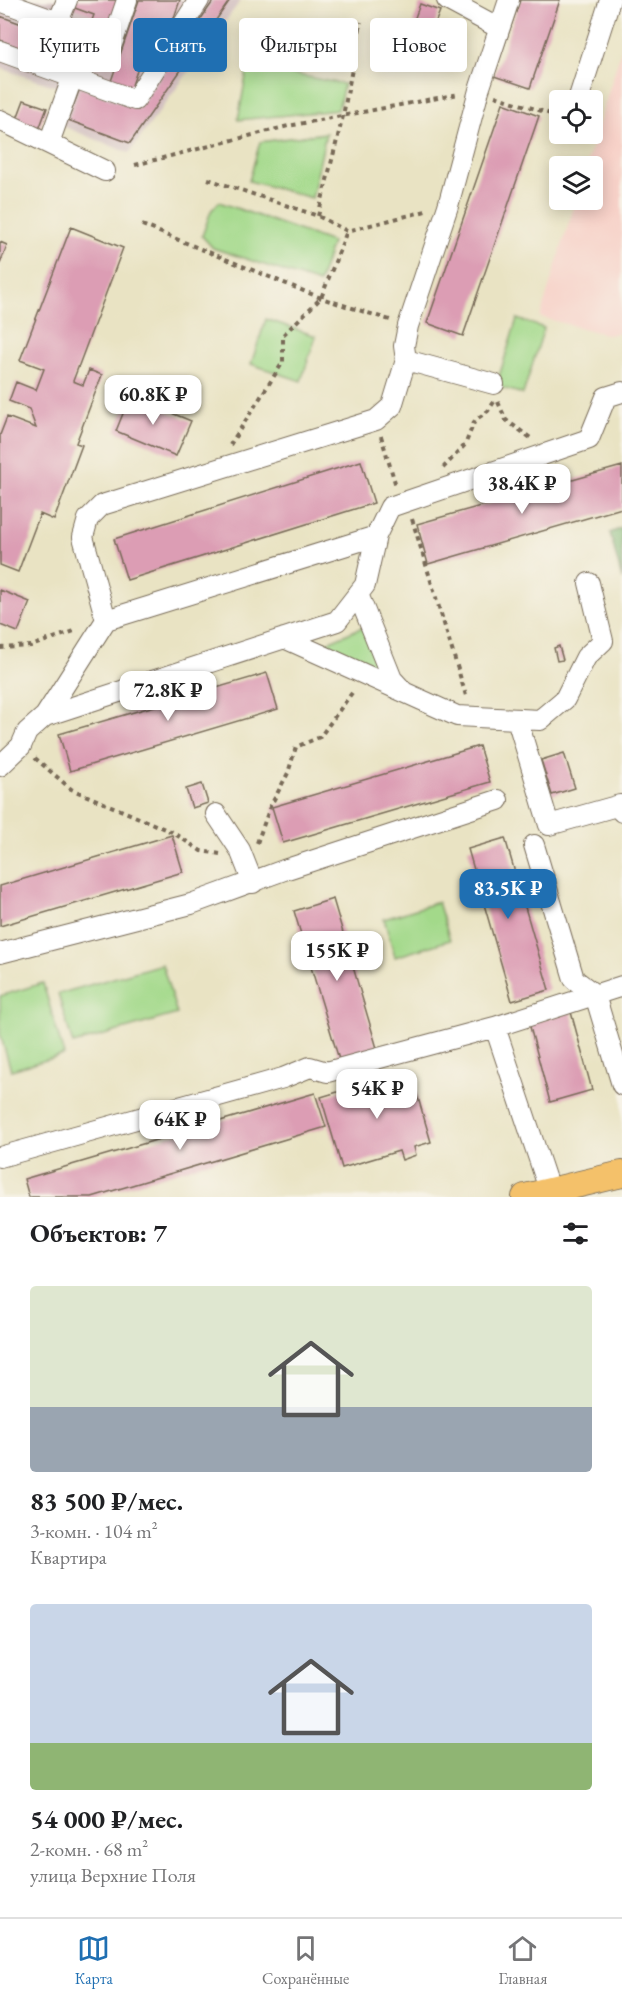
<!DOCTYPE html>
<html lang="ru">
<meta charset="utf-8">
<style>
:root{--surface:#fff;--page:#f6f6f6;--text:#202124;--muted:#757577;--line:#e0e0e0;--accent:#1f6fb2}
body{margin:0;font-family:"EB Garamond",serif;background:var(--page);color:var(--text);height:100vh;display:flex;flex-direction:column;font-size:22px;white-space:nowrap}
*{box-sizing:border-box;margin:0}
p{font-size:20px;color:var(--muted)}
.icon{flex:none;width:33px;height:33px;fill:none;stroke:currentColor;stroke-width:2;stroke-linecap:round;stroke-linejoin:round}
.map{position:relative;height:1197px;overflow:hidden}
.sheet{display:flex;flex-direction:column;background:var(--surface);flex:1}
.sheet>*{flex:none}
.hud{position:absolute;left:18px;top:18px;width:586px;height:54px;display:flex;gap:12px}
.tools{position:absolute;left:549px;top:90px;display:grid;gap:12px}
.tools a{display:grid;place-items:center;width:54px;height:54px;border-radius:6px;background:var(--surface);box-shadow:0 3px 15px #0003;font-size:30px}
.price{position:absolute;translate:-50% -51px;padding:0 14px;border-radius:12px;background:#fff;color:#222;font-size:20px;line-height:39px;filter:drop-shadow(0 2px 3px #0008)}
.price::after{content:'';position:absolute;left:50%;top:36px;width:18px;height:14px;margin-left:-9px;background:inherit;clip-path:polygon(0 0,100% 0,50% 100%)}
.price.selected{background:var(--accent);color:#fff}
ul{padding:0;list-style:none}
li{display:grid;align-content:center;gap:12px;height:318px;padding:0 30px}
li span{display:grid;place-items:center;height:186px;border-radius:6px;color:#555}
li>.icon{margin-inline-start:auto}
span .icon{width:108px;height:108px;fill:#fffc;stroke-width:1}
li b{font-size:26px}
h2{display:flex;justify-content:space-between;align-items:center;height:72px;padding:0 30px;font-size:26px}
.chip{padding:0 21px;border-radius:6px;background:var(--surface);box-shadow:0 3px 15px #0003;font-size:21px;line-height:54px}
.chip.selected{background:var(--accent);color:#fff}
.tabs{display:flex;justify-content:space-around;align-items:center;height:84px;border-top:2px solid var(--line);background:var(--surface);font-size:16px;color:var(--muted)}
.tabs a{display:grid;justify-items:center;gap:3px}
.tabs .selected{color:var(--accent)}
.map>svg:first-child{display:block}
.built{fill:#f7d1c8}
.industrial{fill:#d2bfc0}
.green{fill:#a3d98a;stroke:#6f8254;stroke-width:1.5}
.forest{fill:#82b976;stroke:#5e724a;stroke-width:1.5}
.building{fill:#dc9db4}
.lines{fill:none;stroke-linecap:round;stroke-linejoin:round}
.minor-casing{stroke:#786b58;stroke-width:22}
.major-casing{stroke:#786b58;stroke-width:28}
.path{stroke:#786b58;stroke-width:4;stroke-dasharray:4.5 4.5;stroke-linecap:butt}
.minor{stroke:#fff;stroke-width:20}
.major{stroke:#f4c16a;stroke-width:26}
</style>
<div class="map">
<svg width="622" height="1197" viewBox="0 0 622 1197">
<rect width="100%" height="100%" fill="#f7f3e8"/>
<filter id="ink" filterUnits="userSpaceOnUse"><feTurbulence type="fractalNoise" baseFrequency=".0167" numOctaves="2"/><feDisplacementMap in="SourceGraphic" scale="12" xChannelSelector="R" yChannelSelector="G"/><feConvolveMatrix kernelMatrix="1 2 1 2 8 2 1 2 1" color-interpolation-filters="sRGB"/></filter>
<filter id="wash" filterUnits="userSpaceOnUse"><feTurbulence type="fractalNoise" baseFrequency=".008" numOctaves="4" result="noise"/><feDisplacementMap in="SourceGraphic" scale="24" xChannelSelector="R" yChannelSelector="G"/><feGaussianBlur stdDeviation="1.35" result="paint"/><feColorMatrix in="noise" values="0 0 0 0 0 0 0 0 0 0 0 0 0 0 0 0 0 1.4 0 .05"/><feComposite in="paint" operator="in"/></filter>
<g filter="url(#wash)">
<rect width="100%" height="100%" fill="#e9e3c3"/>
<!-- built -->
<path class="built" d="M 622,47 L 622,332 L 608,335 L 540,317 L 576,200 L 592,200 L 592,166 L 586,166 Z"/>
<!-- industrial -->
<path class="industrial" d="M 0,0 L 241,0 L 129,153 L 60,125 L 69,91 L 0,68 Z"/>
<!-- green -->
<path class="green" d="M 248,65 L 344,84 L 338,110 L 238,120 Z
M 326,133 L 312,198 L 249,181 L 260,142 Z
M 219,202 L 332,242 L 319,283 L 213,248 L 202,236 L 211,211 Z
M 266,319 L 316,336 L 301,381 L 251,364 Z
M 517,319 L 544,328 L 523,394 L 496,386 Z
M 363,627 L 375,661 L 367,667 L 323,649 L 323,644 Z
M 438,902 L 450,940 L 395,957 L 384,919 Z
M 162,964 L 177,1014 L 73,1044 L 58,994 Z
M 43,983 L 64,1055 L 11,1070 L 0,1034 L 0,996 Z"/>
<!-- forest -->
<path class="forest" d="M 622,528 L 622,579 L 610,533 Z"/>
<g id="blocks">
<!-- building -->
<path class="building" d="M 74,0 L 119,0 L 106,37 L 88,31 L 94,15 L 72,7 Z
M 139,0 L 180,0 L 166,42 L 153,66 L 140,62 L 130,91 L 110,84 Z
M 214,0 L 230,0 L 130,143 L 68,120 L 80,88 L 138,110 Z
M 520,0 L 560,0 L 530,88 L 494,76 Z
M 420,4 L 440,11 L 432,31 L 413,23 Z
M 0,16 L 68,41 L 60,63 L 0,40 Z
M 24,100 L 47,108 L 38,132 L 15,124 Z
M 503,103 L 539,116 L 463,336 L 427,323 Z
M 71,227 L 123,248 L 73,381 L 83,385 L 89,370 L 102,375 L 76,443 L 82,445 L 54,520 L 40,514 L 18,572 L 0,565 L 0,435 L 7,417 L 36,428 L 29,409 L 9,401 L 16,382 L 36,390 L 44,369 L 20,360 Z
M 0,242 L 7,245 L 0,264 Z
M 130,396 L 191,421 L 176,456 L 116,431 Z
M 361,461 L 374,503 L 127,580 L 114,539 Z
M 622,466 L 622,508 L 428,564 L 417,524 Z
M 0,590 L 30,602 L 18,632 L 0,625 Z
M 559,646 L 563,660 L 557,661 L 554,648 Z
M 267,673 L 278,709 L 70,771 L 59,734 Z
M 479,746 L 490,782 L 283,843 L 272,807 Z
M 564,753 L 575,788 L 552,795 L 541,760 Z
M 202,784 L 208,803 L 192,808 L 186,789 Z
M 172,835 L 183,872 L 0,926 L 0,886 Z
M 505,838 L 549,990 L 512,1001 L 468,849 Z
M 333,899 L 379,1055 L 341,1066 L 294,911 Z
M 571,1012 L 592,1090 L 550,1102 L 529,1023 Z
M 410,1070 L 431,1142 L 414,1147 L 416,1155 L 402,1160 L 399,1151 L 342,1168 L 321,1097 Z
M 315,1093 L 326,1127 L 92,1197 L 29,1197 L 24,1179 Z"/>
</g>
</g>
<g filter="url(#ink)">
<use href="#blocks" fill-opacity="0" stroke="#786b58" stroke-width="1.5"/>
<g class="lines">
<defs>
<path id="minor" d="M 447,0 L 499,28
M 0,1 L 58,22
M 0,51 L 135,100 L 199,0
M 80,56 L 111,47 L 127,0
M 578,100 L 610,0
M 0,120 L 105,171
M 49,143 L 80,56 L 58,22 L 67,0
M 406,360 L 392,406 L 376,420 L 102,505 L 88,519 L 83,537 L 106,620 L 376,536 L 390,507 L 589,439 L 606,397 L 622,392
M 494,384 L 406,360 L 404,346 L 408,326 L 448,206 L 479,90 L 509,0
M 358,594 L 392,679 L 403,691
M 284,638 L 457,716 L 540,720 L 565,699 L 586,657 L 603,641 L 589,583
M 45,716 L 337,621 L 365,585 L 376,536
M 517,719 L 549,825 L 620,805 L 622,812
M 0,766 L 21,746 L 27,732 L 45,716 L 106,620
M 216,814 L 240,850 L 253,883
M 534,845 L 574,979 L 595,995 L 622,1085
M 0,953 L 191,904 L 284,870 L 498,800
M 495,1027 L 622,986
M 0,1157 L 283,1078 L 310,1067 L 327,1072 L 495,1027 L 550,1192"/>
<path id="major" d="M 525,1197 L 622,1174"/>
</defs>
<!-- minor casing -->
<use href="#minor" class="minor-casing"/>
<!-- major casing -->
<use href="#major" class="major-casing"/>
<!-- path -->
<path class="path" d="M 495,96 L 560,117
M 135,165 L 288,126 L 459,94
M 208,179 L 318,216 L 347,231 L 426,211
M 318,216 L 343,116 L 361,22
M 142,225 L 321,298 L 390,320
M 498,402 L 506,420 L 532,439
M 381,436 L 396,486
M 230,445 L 283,362 L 283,335 L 321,298 L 347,231
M 443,468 L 465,445 L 475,420 L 488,411 L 494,402
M 412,519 L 467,699
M 0,648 L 31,646 L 77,630
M 35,758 L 71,789 L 172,832 L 201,851 L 220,854
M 257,843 L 270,807 L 288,773 L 296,747 L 320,737 L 354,690"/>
<!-- minor -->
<use href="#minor" class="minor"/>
<!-- major -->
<use href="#major" class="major"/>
</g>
</g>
</svg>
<div class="tools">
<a><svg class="icon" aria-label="locate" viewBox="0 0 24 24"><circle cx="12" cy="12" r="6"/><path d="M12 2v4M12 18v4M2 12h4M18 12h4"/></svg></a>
<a><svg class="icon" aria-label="layers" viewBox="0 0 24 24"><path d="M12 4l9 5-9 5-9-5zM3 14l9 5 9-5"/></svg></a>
</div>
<b class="price" style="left:153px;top:426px">60.8K ₽</b>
<b class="price" style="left:522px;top:515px">38.4K ₽</b>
<b class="price" style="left:168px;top:722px">72.8K ₽</b>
<b class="price selected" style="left:508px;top:920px">83.5K ₽</b>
<b class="price" style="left:337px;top:982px">155K ₽</b>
<b class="price" style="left:377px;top:1120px">54K ₽</b>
<b class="price" style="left:180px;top:1151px">64K ₽</b>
<div class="hud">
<a class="chip">Купить</a>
<a class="chip selected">Снять</a>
<a class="chip">Фильтры</a>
<a class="chip">Новое</a>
</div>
</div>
<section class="sheet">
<h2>Объектов: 7<svg class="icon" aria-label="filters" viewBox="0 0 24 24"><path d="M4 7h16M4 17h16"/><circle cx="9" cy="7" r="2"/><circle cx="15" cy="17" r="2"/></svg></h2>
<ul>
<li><span style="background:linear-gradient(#dfe7d0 65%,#9aa5b1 0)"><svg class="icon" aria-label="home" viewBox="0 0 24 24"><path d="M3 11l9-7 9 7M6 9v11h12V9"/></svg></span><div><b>83 500 ₽/мес.</b><p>3-комн. · 104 m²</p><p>Квартира</p></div></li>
<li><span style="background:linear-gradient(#c9d6e8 75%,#8fb573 0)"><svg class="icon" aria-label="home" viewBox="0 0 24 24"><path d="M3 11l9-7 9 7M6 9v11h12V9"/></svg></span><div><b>54 000 ₽/мес.</b><p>2-комн. · 68 m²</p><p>улица Верхние Поля</p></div></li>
</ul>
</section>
<nav class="tabs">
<a class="selected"><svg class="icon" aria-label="map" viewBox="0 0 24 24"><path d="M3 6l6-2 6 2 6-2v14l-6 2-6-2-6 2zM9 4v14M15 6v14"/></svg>Карта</a>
<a><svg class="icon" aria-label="saved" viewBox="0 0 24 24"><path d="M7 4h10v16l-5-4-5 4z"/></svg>Сохранённые</a>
<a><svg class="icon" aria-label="home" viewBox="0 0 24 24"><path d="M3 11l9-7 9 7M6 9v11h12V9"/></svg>Главная</a>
</nav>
